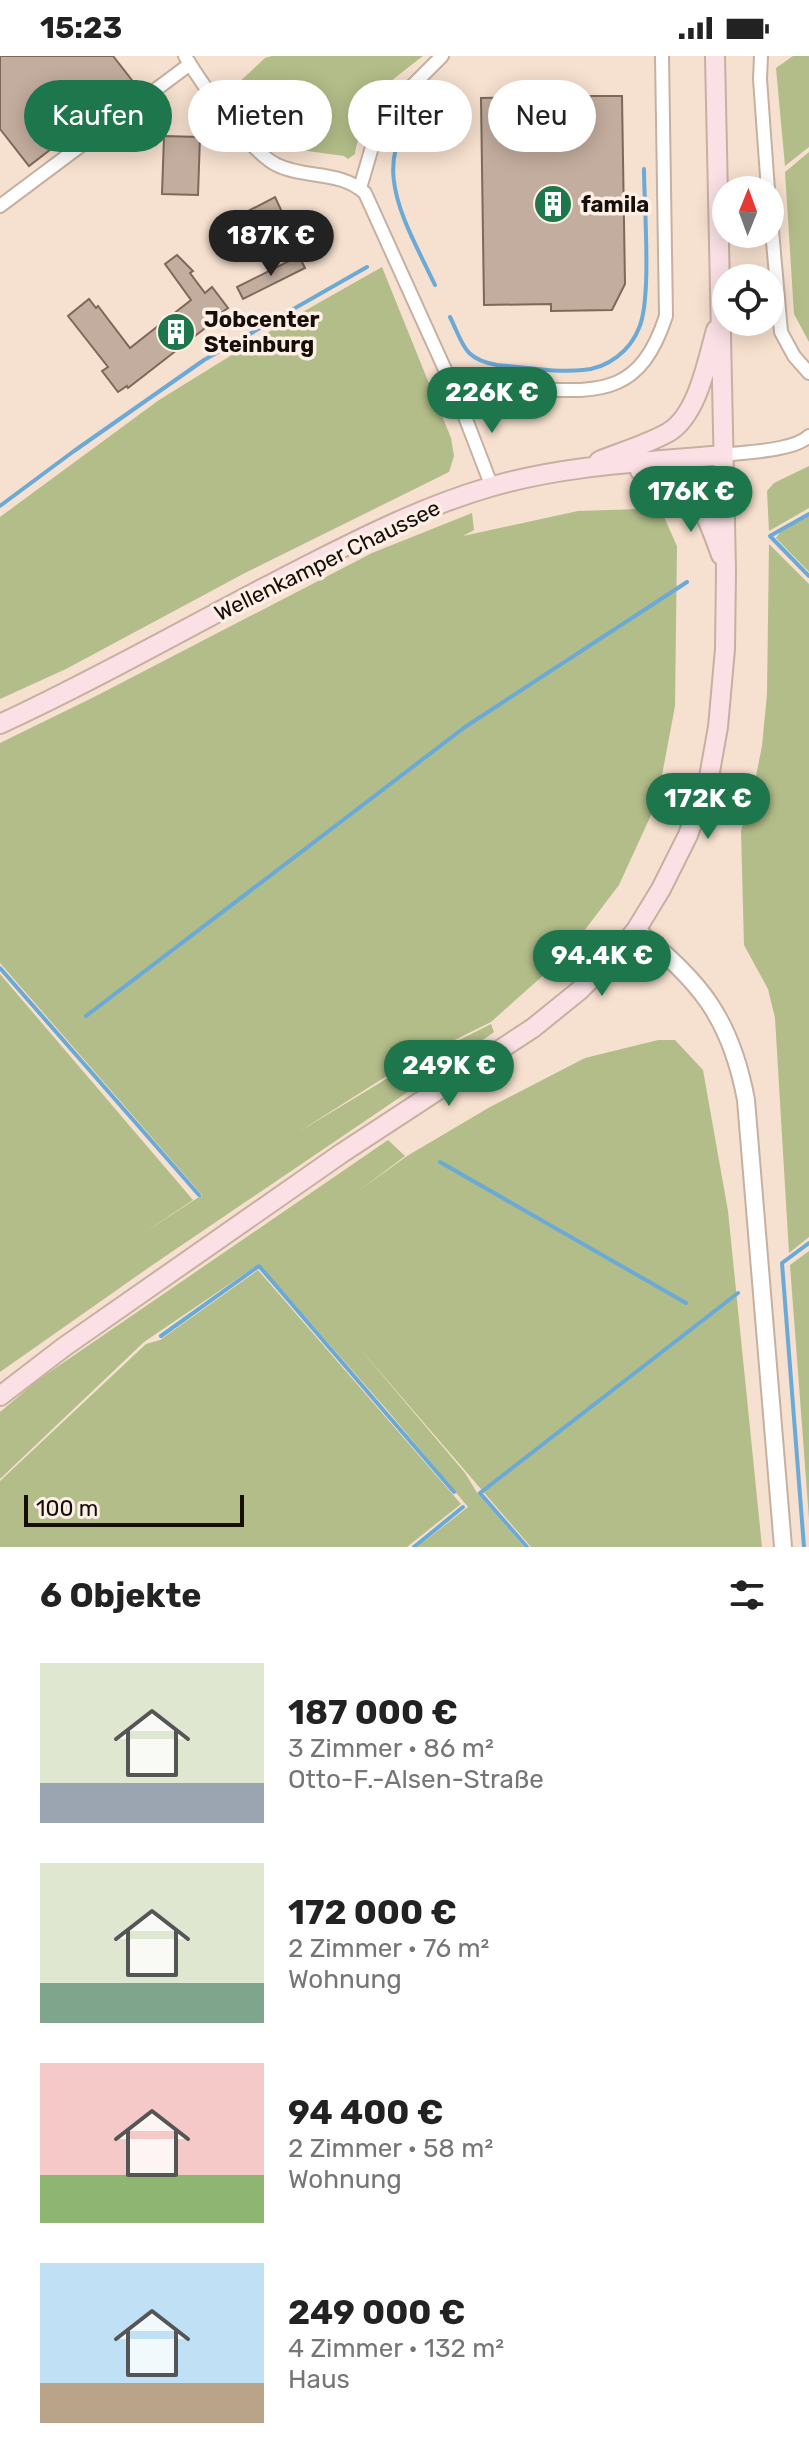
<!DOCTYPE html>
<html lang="de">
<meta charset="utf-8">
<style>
:root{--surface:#fff;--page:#f2f2f2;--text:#222;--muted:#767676;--accent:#1e774c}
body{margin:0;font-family:Rubik,sans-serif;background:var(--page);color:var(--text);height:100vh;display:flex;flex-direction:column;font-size:30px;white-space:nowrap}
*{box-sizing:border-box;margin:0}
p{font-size:26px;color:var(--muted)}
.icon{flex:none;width:44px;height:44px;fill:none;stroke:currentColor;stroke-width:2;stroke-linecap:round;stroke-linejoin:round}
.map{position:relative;height:1491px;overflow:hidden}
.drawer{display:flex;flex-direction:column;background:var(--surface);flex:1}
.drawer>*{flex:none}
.hud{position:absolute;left:24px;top:24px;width:762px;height:72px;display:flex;gap:16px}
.needle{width:52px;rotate:1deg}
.tools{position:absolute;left:712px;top:120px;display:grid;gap:16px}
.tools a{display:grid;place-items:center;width:72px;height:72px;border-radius:50%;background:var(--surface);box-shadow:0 4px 20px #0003;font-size:40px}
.scale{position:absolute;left:24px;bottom:20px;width:220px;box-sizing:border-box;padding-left:8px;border:4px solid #160f09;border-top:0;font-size:22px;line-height:28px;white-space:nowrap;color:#160f09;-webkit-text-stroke:6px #fdefe5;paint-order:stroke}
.price{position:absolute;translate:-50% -68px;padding:0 18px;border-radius:28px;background:var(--accent);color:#fff;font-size:26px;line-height:52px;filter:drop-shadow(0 2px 4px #0008)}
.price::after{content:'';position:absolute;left:50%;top:48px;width:24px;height:18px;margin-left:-12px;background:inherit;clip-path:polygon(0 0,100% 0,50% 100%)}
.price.on{background:#222;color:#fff}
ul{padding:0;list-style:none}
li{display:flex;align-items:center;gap:24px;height:200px;padding:0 40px}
li span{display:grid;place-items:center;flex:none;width:224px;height:160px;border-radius:0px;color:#555}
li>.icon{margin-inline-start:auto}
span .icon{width:96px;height:96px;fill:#fffc;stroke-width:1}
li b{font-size:34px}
h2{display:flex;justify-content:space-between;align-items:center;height:96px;padding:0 40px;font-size:34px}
.chip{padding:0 28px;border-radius:36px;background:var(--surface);box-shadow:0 4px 20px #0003;font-size:28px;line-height:72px}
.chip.on{background:var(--accent);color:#fff}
.status{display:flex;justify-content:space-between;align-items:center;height:56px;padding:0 40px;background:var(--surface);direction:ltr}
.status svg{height:22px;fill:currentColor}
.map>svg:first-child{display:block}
.green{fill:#b3bd89}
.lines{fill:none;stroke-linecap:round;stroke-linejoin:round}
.stream{stroke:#6baad7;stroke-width:4}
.building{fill:#c3ad9e;stroke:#7c695a;stroke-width:2}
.minor-casing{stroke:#c6b0a1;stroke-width:16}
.tertiary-casing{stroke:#c6b0a1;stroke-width:20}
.secondary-casing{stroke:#c6b0a1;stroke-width:22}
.minor{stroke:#fff;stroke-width:12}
.tertiary{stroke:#fff;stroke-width:16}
.secondary{stroke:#fbe1e5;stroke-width:18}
.labels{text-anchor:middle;stroke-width:7;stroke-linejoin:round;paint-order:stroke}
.poi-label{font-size:22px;font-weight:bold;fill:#160f09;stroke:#fdefe5;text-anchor:start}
.street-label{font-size:22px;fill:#160f09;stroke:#fdefe5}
</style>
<div class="status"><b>15:23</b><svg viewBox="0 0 49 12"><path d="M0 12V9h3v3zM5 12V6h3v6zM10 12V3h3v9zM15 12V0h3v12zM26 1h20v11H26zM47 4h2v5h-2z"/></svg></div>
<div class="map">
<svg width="809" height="1491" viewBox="0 0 809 1491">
<rect width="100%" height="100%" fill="#f6e0cf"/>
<!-- green -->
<path class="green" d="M 272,0 L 423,0 C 387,28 380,30 362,73 C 359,82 356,88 355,98 L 348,103 L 344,100 L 300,94 L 280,85 L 269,76 L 235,30 L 265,2 Z
M 793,0 L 809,0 L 809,91 L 785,110 L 776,12 Z
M 809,96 L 809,286 L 794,258 L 785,116 Z
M 382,211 L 451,382 L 454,400 L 449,416 L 243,518 L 66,613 L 0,643 L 0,461 L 159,344 L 285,266 Z
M 809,410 L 809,452 L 769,475 L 767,435 L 774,427 Z
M 639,453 L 664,461 L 677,490 L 675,650 L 657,746 L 619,829 L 565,900 L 491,966 L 404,1009 L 297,1077 L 406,1011 L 491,968 L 494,976 L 449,1008 L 151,1210 L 0,1316 L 0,918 L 193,1144 L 142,1178 L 202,1139 L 0,907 L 0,687 L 96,640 L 372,497 L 472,457 L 474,474 L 463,480 L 578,455 Z
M 809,459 L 809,516 L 776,482 L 781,475 Z
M 769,488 L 809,528 L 809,1181 L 789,1197 L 775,962 L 768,933 L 744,889 L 741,775 L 753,735 L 762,690 L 767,638 Z
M 658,984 L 675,984 L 703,1014 L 728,1155 L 762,1491 L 531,1491 L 356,1288 L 465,1417 L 476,1435 L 524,1491 L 417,1491 L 468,1451 L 388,1355 L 259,1208 L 144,1286 L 0,1423 L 0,1356 L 38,1324 L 388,1084 L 405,1100 L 360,1134 L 407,1100 L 490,1051 L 585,1002 Z
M 809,1195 L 809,1463 L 790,1209 Z
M 258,1214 L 461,1448 L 407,1491 L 0,1491 L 0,1425 L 146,1288 L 160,1284 Z"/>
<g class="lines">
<!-- stream -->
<path class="stream" d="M 430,39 C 362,102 403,161 435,229
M 450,261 C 464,289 463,303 497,309 C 525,311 555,317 583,314 C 608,312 630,295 639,272 C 652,243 644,149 644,113
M 0,450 L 74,395 L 204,304 L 367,211
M 809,458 L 770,480 L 809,520
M 0,912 L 199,1139
M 86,960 L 465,671 L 687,526
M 440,1106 L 686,1247
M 161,1280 L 259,1210 L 454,1436
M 414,1491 L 463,1451
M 527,1491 L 480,1437 L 738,1237
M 804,1491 L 782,1207 L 809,1187"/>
</g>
<!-- building -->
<path class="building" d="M 0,0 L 113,0 L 135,28 L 29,110 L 0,73 Z
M 594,40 L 622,40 L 625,228 L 612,254 L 551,255 L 551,248 L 484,249 L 481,42 Z
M 164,80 L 200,81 L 198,139 L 162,138 Z
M 275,141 L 282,156 L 266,164 L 272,177 L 236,196 L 230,183 L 223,186 L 216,172 Z
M 177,199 L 193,215 L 190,217 L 205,237 L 212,231 L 228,252 L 221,257 L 222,259 L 128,332 L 127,330 L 118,336 L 102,315 L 108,311 L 68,260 L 89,243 L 96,252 L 98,250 L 130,292 L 191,244 L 165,208 Z
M 299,200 L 305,212 L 243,243 L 237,231 Z"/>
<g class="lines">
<defs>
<path id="minor" d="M 185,0 C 201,27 250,96 277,109 C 305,123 340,114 365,137 L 457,340 L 492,431
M 761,0 L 760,23 L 768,134
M 360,132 L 377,74 L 388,54 L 442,0
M 0,150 L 190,8
M 770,152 L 781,276 L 794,300 L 809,317
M 457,340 C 467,337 477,333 487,332 C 497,331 508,332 518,333 C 593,334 638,346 666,260 L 662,0
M 723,399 C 745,396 794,395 809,380"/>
<path id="tertiary" d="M 636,874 C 700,924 731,963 746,1044 L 783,1491"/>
<path id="secondary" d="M 599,405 C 621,396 648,388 669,376 C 698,358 707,305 716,274
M 640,415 C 693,418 705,455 721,499
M 0,668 C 106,619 207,560 312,507 C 369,478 428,449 490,431 C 565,409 646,406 723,399
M 0,1340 L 64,1291 L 342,1097 L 533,972 L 580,934 L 617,897 L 636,874 L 661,833 L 688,779 L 709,721 L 718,671 L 725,593 L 726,514 L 715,0"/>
</defs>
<!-- minor casing -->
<use href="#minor" class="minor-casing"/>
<!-- tertiary casing -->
<use href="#tertiary" class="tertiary-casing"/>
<!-- secondary casing -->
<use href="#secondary" class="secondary-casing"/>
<!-- minor -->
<use href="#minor" class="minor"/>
<!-- tertiary -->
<use href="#tertiary" class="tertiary"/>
<!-- secondary -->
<use href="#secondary" class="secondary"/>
</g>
<!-- icons -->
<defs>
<symbol id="building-disc" viewBox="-11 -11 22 22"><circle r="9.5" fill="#1e774c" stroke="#fdefe5"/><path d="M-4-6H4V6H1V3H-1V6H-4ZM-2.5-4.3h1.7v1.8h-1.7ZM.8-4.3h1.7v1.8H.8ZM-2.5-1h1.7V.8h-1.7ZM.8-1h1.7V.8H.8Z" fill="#fff"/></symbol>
</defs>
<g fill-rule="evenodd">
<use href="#building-disc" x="531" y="126" width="44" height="44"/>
<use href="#building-disc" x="154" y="254" width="44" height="44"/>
</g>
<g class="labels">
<!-- poi labels -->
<g class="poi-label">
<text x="581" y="156">famila</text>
<text x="204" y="271">Jobcenter<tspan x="204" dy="25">Steinburg</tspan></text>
</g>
<!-- street labels -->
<g class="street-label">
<text transform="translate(327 504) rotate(-26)" y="8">Wellenkamper Chaussee</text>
</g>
</g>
</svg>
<div class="tools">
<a><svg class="needle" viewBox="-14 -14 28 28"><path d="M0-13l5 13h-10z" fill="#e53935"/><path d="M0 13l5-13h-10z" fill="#767676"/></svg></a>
<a><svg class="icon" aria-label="locate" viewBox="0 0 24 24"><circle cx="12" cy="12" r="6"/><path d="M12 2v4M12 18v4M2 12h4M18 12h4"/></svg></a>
</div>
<div class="scale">100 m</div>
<b class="price on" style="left:271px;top:222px">187K €</b>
<b class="price" style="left:492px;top:379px">226K €</b>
<b class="price" style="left:691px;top:478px">176K €</b>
<b class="price" style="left:708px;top:785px">172K €</b>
<b class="price" style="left:602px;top:942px">94.4K €</b>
<b class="price" style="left:449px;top:1052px">249K €</b>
<div class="hud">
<a class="chip on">Kaufen</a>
<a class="chip">Mieten</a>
<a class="chip">Filter</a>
<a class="chip">Neu</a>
</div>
</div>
<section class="drawer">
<h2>6 Objekte<svg class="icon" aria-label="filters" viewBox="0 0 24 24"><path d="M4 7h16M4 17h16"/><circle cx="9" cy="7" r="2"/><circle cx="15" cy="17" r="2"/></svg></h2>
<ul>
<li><span style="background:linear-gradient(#dfe7d0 75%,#9aa5b1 0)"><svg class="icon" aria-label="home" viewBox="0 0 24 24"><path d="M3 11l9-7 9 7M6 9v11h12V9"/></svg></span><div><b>187 000 €</b><p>3 Zimmer · 86 m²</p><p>Otto-F.-Alsen-Straße</p></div></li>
<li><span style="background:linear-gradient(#dfe7d0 75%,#7fa58c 0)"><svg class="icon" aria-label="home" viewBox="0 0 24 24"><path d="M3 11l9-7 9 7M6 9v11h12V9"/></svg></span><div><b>172 000 €</b><p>2 Zimmer · 76 m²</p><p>Wohnung</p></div></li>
<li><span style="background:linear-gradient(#f6c9c9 70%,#8fb573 0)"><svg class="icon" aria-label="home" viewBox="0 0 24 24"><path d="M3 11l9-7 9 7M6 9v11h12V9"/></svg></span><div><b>94 400 €</b><p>2 Zimmer · 58 m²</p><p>Wohnung</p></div></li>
<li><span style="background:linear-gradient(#bfe0f5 75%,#b9a48a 0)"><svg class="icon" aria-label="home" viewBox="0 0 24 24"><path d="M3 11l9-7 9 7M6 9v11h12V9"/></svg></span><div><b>249 000 €</b><p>4 Zimmer · 132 m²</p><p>Haus</p></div></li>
</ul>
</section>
